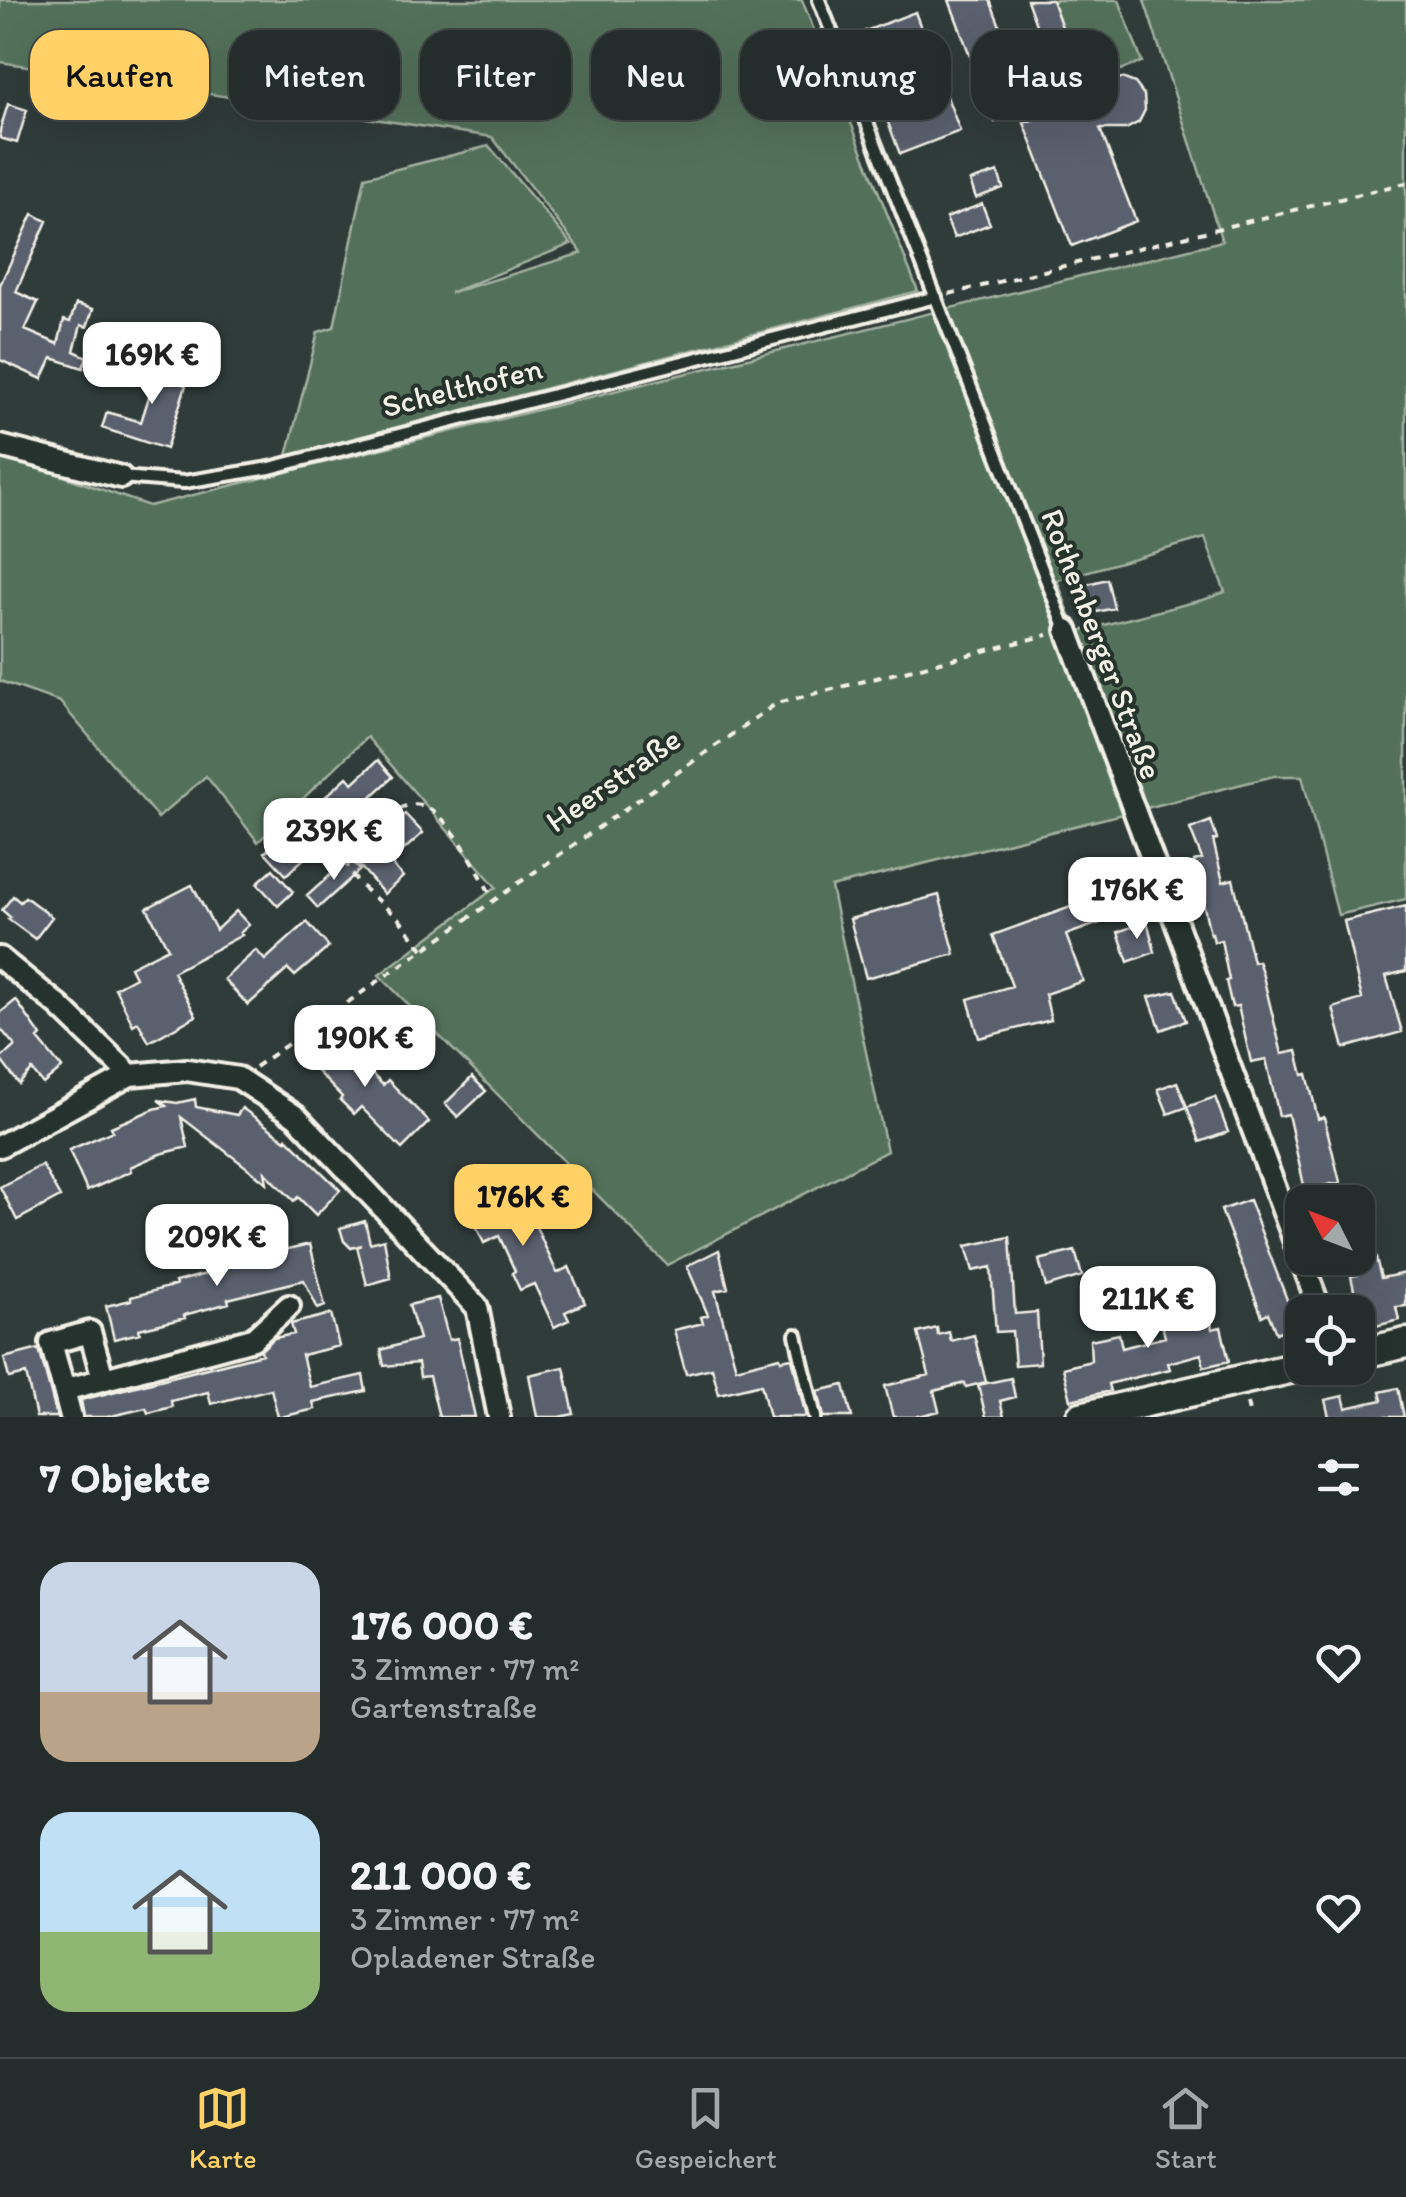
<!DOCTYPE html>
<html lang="de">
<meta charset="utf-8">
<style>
:root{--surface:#242d2c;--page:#303938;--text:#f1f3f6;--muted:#a3a8a9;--line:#414948;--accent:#ffd166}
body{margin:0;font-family:Itim,sans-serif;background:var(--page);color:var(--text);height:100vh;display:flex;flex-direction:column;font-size:38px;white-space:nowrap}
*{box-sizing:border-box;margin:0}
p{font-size:32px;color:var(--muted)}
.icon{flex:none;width:55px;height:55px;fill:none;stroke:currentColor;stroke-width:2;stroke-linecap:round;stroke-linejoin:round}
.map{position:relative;height:1417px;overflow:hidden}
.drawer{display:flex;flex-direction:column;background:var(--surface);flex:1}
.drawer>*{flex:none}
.hud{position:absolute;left:30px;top:30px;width:1348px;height:90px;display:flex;gap:20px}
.needle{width:65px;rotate:312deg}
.controls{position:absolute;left:1285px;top:1185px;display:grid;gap:20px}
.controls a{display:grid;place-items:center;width:90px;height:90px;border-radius:20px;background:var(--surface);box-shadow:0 10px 40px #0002,0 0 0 2px var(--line);font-size:50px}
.price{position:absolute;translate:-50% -85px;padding:0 22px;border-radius:20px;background:#fff;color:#222;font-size:32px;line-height:65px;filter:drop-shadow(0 2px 5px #0008)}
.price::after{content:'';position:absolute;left:50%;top:60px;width:30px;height:22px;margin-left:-15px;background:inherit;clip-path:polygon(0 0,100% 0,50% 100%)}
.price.current{background:var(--accent);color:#111}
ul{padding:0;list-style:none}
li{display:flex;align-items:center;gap:30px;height:250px;padding:0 40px}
li span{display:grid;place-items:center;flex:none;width:280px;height:200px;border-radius:30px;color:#555}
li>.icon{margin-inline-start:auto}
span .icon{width:120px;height:120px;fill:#fffc;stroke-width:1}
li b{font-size:42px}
h2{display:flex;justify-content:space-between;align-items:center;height:120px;padding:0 40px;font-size:42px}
.chip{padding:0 35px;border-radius:30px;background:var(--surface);box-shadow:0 10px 40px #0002,0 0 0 2px var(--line);font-size:35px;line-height:90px}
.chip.current{background:var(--accent);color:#111}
.menu{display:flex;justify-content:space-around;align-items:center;height:140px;border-top:2px solid var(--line);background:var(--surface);font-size:28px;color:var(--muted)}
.menu a{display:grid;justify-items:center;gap:5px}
.menu .current{color:var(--accent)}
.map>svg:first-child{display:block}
.green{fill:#52715a;stroke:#a3b1a1;stroke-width:2.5;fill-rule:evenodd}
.building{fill:#5a606e;stroke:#f4f1e8;stroke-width:2.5}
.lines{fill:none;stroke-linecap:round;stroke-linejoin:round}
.service-casing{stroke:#f4f1e8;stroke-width:18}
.minor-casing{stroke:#f4f1e8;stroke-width:28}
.secondary-casing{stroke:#f4f1e8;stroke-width:35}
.path{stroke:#f4f1e8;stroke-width:4;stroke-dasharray:8 8;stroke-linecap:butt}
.service{stroke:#26332d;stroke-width:10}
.minor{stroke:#26332d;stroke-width:20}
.secondary{stroke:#26332d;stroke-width:28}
.labels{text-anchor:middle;stroke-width:8;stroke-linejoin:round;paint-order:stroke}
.street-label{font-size:32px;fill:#f4f1e8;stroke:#26332d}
</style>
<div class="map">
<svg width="1406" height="1417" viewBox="0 0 1406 1417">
<rect width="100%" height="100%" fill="#303c3a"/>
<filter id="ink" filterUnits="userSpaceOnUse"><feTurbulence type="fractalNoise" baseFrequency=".01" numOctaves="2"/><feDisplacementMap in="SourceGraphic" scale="20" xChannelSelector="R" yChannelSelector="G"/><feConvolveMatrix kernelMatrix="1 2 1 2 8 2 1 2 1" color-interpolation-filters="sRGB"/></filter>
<g filter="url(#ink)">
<!-- green -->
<path class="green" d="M 0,0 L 802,0 L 918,291 L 287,456 L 318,332 L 334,327 L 365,177 L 489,146 L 571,244 L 450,293 L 582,253 L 492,137 L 0,62 Z
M 1052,0 L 1119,0 L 1142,62 L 1083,84 Z
M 1144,0 L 1406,0 L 1406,899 L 1338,915 L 1302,776 L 1274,776 L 831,887 L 887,1151 L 667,1265 L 379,975 L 496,887 L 367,737 L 258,842 L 206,776 L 158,818 L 60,702 L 0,681 L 0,454 L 149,506 L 1222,241 ZM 1205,538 L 1225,592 L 1206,599 L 1076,632 L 1057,580 Z"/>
<!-- building -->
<path class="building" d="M 949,0 L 990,0 L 1031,108 L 995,122 Z
M 1027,0 L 1052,0 L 1089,101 L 1109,81 L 1122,78 L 1135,83 L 1144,95 L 1145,110 L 1139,122 L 1126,129 L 1100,129 L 1136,221 L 1072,246 L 1024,123 L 1066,107 Z
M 915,12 L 960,131 L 900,154 L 855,35 Z
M 8,104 L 27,110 L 17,143 L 0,138 L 0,130 Z
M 998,172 L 1003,188 L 976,198 L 970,181 Z
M 982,204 L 990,224 L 954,238 L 946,218 Z
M 33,214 L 47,221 L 16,292 L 38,302 L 25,330 L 58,344 L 64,320 L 70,322 L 76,304 L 93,309 L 87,327 L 81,325 L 74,351 L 87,357 L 83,368 L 52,358 L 42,379 L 0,360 L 0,285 Z
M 145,352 L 170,360 L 164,378 L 186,385 L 166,449 L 102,428 L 107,412 L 141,422 L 155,378 L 139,373 Z
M 1107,579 L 1114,608 L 1087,614 L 1080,586 Z
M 378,760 L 393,777 L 286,875 L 265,852 L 347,777 L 353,783 Z
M 405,814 L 423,833 L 390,862 L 403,877 L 384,894 L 354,859 Z
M 1211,821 L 1217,839 L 1213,840 L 1223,882 L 1233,879 L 1253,962 L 1258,961 L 1262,972 L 1282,1054 L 1297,1051 L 1303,1075 L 1307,1074 L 1318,1119 L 1324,1117 L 1340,1182 L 1305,1190 L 1288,1114 L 1279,1116 L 1266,1059 L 1251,1062 L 1238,1006 L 1232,1007 L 1226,981 L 1229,980 L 1221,940 L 1214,942 L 1212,933 L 1210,934 L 1194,861 L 1202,859 L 1190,829 Z
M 349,858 L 360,870 L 318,908 L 307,896 Z
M 273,869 L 293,892 L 278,906 L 257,883 Z
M 192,885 L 216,930 L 236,911 L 249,925 L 240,933 L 242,935 L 173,972 L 196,1016 L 149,1042 L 138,1022 L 133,1025 L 115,988 L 135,977 L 130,967 L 168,948 L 147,908 Z
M 939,895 L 955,954 L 866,978 L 850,919 Z
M 1104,895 L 1113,918 L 1066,935 L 1083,981 L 1045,994 L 1051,1020 L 979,1038 L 968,999 L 1012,986 L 993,935 Z
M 13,896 L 20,902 L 25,897 L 52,917 L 35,939 L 8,919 L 10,917 L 2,910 Z
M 1406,906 L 1406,971 L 1386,976 L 1402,1032 L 1344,1048 L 1333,1008 L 1362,999 L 1344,921 Z
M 1147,921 L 1155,952 L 1128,962 L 1118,932 Z
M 307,922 L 329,947 L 295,976 L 288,969 L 248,1005 L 224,979 L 256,950 L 265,960 Z
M 1175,991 L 1186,1021 L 1161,1030 L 1149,997 Z
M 16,1000 L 41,1036 L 38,1039 L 62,1068 L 43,1084 L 32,1070 L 19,1084 L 0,1059 L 15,1046 L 0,1028 L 0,1013 Z
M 328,1030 L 383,1085 L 388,1080 L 429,1122 L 402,1149 L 361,1107 L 354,1114 L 340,1100 L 342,1097 L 302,1056 Z
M 472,1077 L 486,1091 L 458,1117 L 445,1104 Z
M 1177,1082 L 1187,1107 L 1215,1097 L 1228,1132 L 1200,1142 L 1187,1107 L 1168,1114 L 1158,1089 Z
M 195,1099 L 196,1107 L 237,1115 L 242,1108 L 286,1140 L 287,1138 L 340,1190 L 316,1215 L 298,1197 L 294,1201 L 265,1172 L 267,1183 L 181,1117 L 188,1147 L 160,1154 L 130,1167 L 131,1171 L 87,1191 L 69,1150 L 113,1131 L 111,1127 L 154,1109 L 166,1106 L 158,1100 L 177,1103 Z
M 42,1165 L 60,1197 L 17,1220 L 0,1187 Z
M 496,1173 L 521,1226 L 533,1220 L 557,1273 L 569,1267 L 585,1303 L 565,1312 L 569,1320 L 554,1327 L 534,1284 L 520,1290 L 512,1273 L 515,1271 L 499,1236 L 484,1243 L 476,1226 L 479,1225 L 462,1189 Z
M 1249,1200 L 1289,1305 L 1286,1306 L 1293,1326 L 1276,1333 L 1268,1313 L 1262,1316 L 1221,1210 Z
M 365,1221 L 370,1243 L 384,1239 L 391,1278 L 367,1285 L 357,1247 L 362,1245 L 351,1248 L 344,1241 L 340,1228 Z
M 1010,1237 L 1015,1314 L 1037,1312 L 1040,1363 L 1015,1365 L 1012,1331 L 996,1332 L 991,1267 L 973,1271 L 966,1246 Z
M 282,1243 L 284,1250 L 310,1244 L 325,1306 L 318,1309 L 304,1280 L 228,1299 L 229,1303 L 184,1315 L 185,1318 L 139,1329 L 140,1333 L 114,1339 L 106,1306 L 131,1300 L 131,1297 L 176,1285 L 175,1282 L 221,1270 L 220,1266 L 266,1255 L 264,1248 Z
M 719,1250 L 728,1288 L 715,1291 L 736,1368 L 780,1357 L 781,1360 L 792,1358 L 806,1417 L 769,1417 L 761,1384 L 719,1394 L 712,1368 L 686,1374 L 674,1330 L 703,1323 L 701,1317 L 708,1315 L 687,1266 Z
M 1075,1251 L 1082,1276 L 1046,1287 L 1039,1260 Z
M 1376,1258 L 1381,1278 L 1406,1273 L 1406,1306 L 1396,1307 L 1399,1320 L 1376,1326 L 1371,1306 L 1358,1309 L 1351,1276 L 1358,1275 L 1358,1262 Z
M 1171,1288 L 1178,1313 L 1195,1310 L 1196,1314 L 1209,1311 L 1212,1329 L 1221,1327 L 1229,1361 L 1204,1367 L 1201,1354 L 1168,1363 L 1170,1369 L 1108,1384 L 1110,1391 L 1071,1400 L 1063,1368 L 1091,1361 L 1090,1340 L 1119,1334 L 1122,1348 L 1165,1337 L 1154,1293 Z
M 438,1298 L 449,1340 L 457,1338 L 475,1417 L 439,1417 L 429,1376 L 420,1377 L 418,1363 L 384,1366 L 381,1350 L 419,1339 L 409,1305 Z
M 331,1314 L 339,1346 L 302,1355 L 310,1387 L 363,1375 L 366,1391 L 313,1402 L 315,1409 L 281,1417 L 278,1417 L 271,1389 L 211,1404 L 208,1392 L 171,1401 L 172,1407 L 148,1413 L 146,1408 L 107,1417 L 84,1417 L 81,1400 L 262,1354 L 261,1350 L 274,1338 L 294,1334 L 291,1324 Z
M 937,1328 L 938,1335 L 949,1332 L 951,1341 L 974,1335 L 986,1382 L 966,1387 L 965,1383 L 934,1391 L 939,1411 L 915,1417 L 893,1417 L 885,1386 L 929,1375 L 918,1333 Z
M 39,1349 L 51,1394 L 57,1417 L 36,1417 L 26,1374 L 9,1378 L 4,1358 Z
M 564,1367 L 574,1414 L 559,1417 L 537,1417 L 529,1375 Z
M 1011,1378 L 1015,1397 L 1000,1401 L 1004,1417 L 986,1417 L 978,1385 Z
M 844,1385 L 852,1417 L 824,1417 L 818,1391 Z
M 1398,1388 L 1404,1417 L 1329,1417 L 1325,1400 L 1343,1396 L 1346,1408 L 1382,1400 L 1380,1392 Z"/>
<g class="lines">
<defs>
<path id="service" d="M 819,0 L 1066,630
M 121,477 L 184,482 L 270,468 L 936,297
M 796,1335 L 815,1417"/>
<path id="minor" d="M 0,446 L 121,477
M 1067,630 L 1321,1312
M 0,958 L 59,1006 L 130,1075
M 0,1146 L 130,1075 L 187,1070 L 238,1078 L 297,1117 L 477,1307 L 499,1417
M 64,1390 L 51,1343 L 90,1332 L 103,1378
M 71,1417 L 64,1390 L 253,1339 L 289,1306"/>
<path id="secondary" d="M 1358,1354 L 1406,1343
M 1081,1417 L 1302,1366"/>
</defs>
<!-- service casing -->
<use href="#service" class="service-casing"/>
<!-- minor casing -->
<use href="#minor" class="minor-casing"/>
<!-- secondary casing -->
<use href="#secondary" class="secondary-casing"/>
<!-- path -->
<path class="path" d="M 949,294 L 1406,183
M 423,949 L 399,919 L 360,885 L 347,868 L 352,851 L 398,810 C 406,805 412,803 421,805 C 449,812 481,875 493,900
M 255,1067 L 777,703 L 1048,635
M 1247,1403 L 1250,1417"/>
<!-- service -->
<use href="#service" class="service"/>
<!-- minor -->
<use href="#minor" class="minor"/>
<!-- secondary -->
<use href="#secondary" class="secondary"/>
</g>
</g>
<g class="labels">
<!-- street labels -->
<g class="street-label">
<text transform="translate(462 387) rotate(-14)" y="11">Schelthofen</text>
<text transform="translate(1102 644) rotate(69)" y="11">Rothenberger Straße</text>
<text transform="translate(613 780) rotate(-35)" y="11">Heerstraße</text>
</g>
</g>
</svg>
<div class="controls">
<a><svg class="needle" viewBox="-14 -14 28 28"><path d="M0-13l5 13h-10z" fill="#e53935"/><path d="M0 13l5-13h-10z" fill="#a3a8a9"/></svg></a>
<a><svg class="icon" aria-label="locate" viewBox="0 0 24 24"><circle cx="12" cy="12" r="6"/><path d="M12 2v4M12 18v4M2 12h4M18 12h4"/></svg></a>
</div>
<b class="price" style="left:152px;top:407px">169K €</b>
<b class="price" style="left:334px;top:883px">239K €</b>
<b class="price" style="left:1137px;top:942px">176K €</b>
<b class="price" style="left:365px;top:1090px">190K €</b>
<b class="price current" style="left:523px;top:1249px">176K €</b>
<b class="price" style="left:217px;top:1289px">209K €</b>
<b class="price" style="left:1148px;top:1351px">211K €</b>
<div class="hud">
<a class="chip current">Kaufen</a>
<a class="chip">Mieten</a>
<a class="chip">Filter</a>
<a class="chip">Neu</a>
<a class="chip">Wohnung</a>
<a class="chip">Haus</a>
</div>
</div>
<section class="drawer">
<h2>7 Objekte<svg class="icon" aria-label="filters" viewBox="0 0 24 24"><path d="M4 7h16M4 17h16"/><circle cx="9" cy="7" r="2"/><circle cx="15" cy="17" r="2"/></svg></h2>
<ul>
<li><span style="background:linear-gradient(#c9d6e8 65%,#b9a48a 0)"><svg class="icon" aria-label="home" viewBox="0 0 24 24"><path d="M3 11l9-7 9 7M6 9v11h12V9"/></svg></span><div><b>176 000 €</b><p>3 Zimmer · 77 m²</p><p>Gartenstraße</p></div><svg class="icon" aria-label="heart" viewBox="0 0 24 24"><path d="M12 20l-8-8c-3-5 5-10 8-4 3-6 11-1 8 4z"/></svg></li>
<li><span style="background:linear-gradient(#bfe0f5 60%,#8fb573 0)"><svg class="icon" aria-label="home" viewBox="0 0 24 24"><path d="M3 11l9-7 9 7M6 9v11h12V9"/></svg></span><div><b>211 000 €</b><p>3 Zimmer · 77 m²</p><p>Opladener Straße</p></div><svg class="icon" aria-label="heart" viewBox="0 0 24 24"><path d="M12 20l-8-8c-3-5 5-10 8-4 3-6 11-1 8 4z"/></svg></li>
</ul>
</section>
<nav class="menu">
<a class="current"><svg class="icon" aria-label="map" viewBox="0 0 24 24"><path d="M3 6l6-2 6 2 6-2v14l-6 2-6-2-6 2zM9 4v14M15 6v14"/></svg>Karte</a>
<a><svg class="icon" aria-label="saved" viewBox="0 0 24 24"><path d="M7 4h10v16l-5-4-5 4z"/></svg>Gespeichert</a>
<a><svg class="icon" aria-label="home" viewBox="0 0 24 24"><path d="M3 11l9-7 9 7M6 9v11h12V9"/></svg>Start</a>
</nav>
